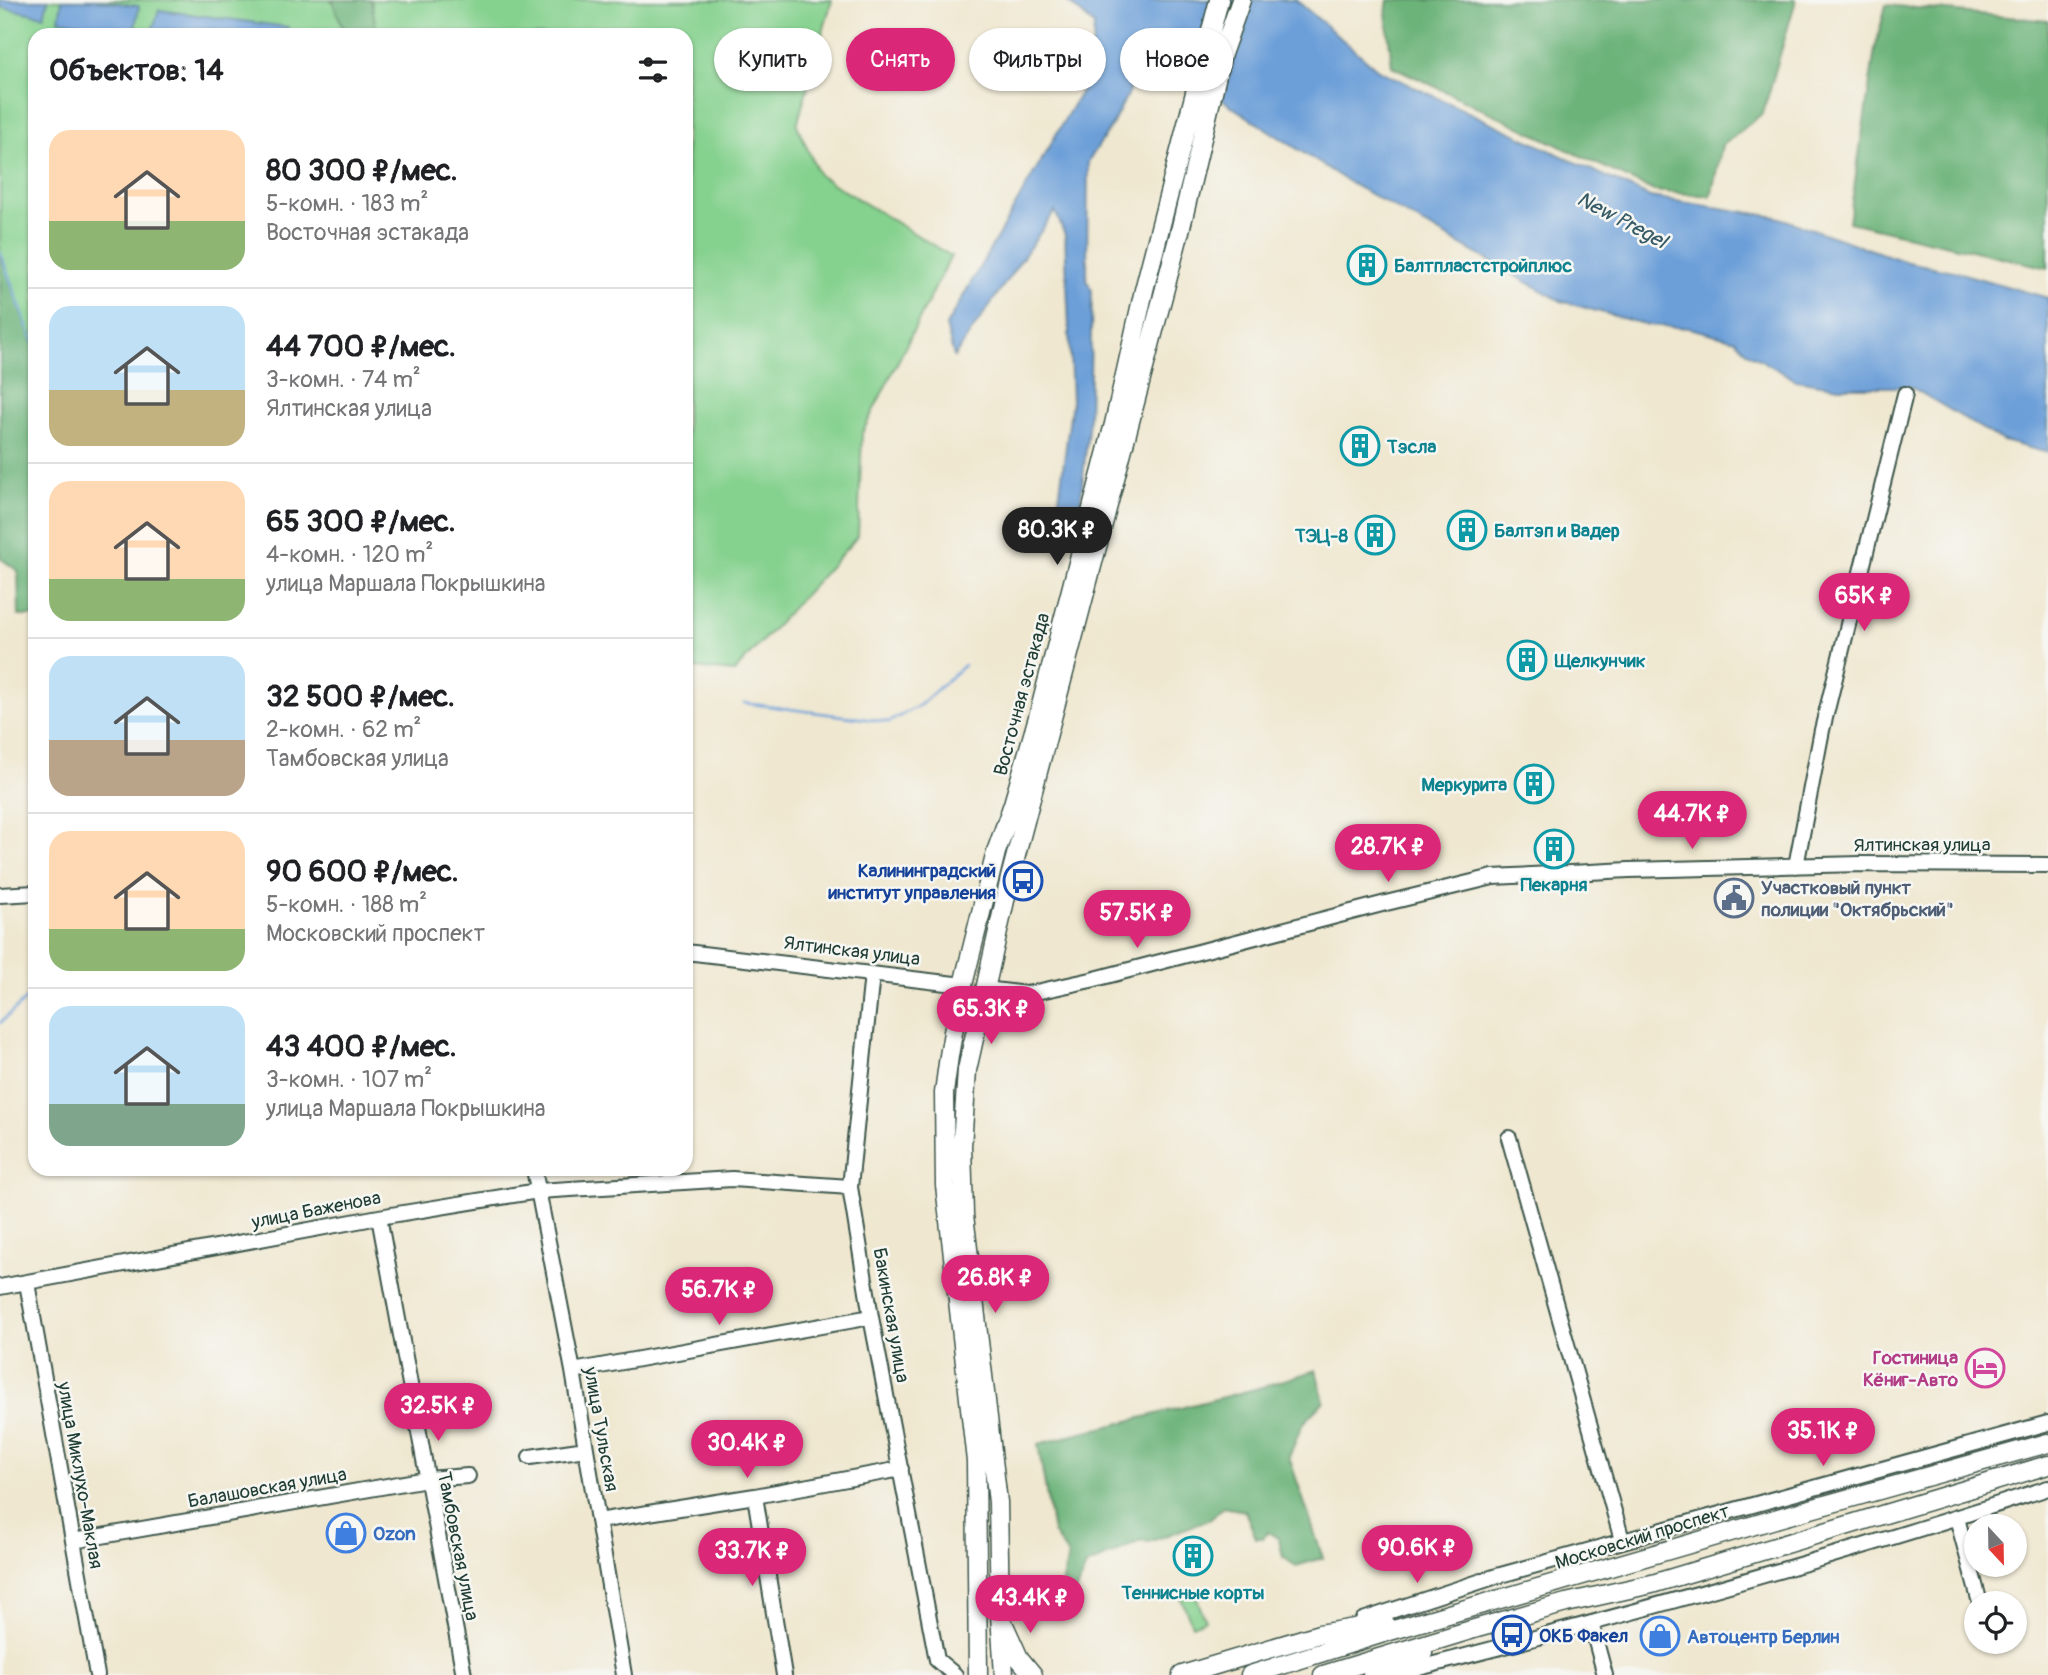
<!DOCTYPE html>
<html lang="ru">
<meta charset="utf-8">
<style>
:root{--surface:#fff;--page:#f2f2f2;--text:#202124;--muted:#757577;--line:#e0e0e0;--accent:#db2777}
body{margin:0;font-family:Pangolin,sans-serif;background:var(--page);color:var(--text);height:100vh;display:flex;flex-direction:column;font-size:26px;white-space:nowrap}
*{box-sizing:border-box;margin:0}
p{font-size:23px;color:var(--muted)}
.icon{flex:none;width:38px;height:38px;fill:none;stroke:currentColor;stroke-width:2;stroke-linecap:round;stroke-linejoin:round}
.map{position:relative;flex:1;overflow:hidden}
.drawer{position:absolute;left:28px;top:28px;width:665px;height:1148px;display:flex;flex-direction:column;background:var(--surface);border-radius:21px;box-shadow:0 2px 5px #0004}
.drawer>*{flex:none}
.banner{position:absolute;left:714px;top:28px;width:665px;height:63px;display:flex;gap:14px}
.needle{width:46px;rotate:158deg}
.fabs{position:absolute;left:1964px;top:1514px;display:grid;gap:14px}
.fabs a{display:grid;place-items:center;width:63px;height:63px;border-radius:50%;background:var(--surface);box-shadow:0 2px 5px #0004;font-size:35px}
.price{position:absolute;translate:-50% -60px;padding:0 16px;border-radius:24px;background:var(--accent);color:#fff;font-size:23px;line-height:46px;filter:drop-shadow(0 2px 4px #0008)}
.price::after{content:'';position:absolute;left:50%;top:42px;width:21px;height:16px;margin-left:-10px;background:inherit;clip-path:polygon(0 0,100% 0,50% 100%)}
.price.active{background:#222;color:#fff}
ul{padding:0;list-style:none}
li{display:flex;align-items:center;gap:21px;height:175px;padding:0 21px}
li+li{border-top:2px solid var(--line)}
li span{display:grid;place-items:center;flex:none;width:196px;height:140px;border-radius:21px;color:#555}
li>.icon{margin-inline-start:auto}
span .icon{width:84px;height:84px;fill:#fffc;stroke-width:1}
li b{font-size:30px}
h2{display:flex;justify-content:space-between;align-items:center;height:84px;padding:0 21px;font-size:30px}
.pill{padding:0 24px;border-radius:32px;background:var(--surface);box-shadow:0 2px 5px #0004;font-size:24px;line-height:63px}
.pill.active{background:var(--accent);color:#fff}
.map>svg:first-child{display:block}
.green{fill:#85d18e;stroke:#528761;stroke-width:2}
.forest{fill:#6cb379;stroke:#467856;stroke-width:2}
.water{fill:#6c9fd8;stroke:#466e86;stroke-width:2}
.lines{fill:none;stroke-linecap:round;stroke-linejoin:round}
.stream{stroke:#6c9fd8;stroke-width:2.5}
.minor-casing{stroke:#3e564b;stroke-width:18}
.major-casing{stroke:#3e564b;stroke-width:21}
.minor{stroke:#fff;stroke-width:14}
.major{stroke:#fff;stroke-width:18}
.labels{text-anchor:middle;stroke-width:5;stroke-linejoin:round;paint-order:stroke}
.culture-label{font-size:19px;font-weight:bold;fill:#0d838f;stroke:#f6f6f2;text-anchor:start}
.street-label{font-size:19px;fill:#1f3d34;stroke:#f6f6f2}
.transit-label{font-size:19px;font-weight:bold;fill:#164399;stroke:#f6f6f2;text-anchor:end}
.service-label{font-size:19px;font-weight:bold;fill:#4e5e75;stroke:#f6f6f2;text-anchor:start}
.hotel-label{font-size:19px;font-weight:bold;fill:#b23c85;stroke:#f6f6f2;text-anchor:end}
.shop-label{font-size:19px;font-weight:bold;fill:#366cbe;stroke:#f6f6f2;text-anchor:start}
.water-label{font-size:21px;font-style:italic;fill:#365a65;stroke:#f6f6f2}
</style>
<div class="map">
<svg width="2048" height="1675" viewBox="0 0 2048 1675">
<rect width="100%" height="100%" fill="#f6f6f2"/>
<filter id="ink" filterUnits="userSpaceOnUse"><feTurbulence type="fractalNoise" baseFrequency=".0143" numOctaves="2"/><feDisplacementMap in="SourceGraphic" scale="14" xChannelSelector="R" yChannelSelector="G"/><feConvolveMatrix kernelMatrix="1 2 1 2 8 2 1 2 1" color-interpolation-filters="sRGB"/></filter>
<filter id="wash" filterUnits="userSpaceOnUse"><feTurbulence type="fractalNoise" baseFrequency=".00686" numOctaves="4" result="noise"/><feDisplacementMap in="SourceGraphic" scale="28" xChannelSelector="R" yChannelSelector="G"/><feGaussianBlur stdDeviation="1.57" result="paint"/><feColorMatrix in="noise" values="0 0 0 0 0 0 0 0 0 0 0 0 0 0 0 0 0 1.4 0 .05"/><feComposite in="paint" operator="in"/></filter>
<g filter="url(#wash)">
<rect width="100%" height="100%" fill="#efe7cf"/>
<!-- green -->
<path class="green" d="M 0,0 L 332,0 L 343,28 L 352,35 L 35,35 L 35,348 L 0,252 Z
M 371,0 L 832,0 L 797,125 L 819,175 L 951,256 L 862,433 L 858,536 L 734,672 L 686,667 L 686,35 L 377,35 Z
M 1194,1590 L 1205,1620 L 1192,1625 L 1180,1596 Z"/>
<!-- forest -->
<path class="forest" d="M 332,0 L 371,0 L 377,35 L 352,35 L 343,28 Z
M 1388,0 L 1796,0 L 1763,113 L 1722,146 L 1711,196 L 1654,191 L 1392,66 L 1386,12 Z
M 1886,5 L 2048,21 L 2048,268 L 1849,222 L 1875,49 Z
M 0,252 L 35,348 L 35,616 L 19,616 L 18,571 L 0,558 Z
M 1316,1370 L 1324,1401 L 1302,1425 L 1289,1457 L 1323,1558 L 1296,1566 L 1283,1557 L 1279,1539 L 1268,1532 L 1263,1538 L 1256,1538 L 1245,1511 L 1223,1507 L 1211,1519 L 1149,1542 L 1142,1540 L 1086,1566 L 1075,1596 L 1060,1597 L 1068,1555 L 1053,1533 L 1038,1444 L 1259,1388 Z"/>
<!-- water -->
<path class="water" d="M 0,0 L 48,0 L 44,16 L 0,7 Z
M 62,0 L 97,0 L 139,6 L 134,33 L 59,20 Z
M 1066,0 L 1296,0 L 1378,70 L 1650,197 L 1777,217 L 1907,262 L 1953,271 L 2048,298 L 2048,453 L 2003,441 L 1911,387 L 1839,387 L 1796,380 L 1747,352 L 1736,340 L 1689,328 L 1647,325 L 1561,301 L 1347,181 L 1237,110 L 1174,66 L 1146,60 L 1130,72 L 1132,85 L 1112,125 L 1088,162 L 1087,280 L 1092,291 L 1089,420 L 1079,516 L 1068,525 L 1062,523 L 1057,514 L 1072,401 L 1065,235 L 1055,211 L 954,357 L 946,326 L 1084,86 L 1086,60 L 1093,43 L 1094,25 Z
M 159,10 L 288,27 L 286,35 L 151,35 Z"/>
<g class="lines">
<!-- stream -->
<path class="stream" d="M 0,252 L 35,348
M 744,703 L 889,722 L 920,705 L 964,665
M 0,1023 L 35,991"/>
</g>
</g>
<g filter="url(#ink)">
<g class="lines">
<defs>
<path id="minor" d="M 1796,866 L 1822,730 L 1905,394
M 0,895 L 35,893
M 686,952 L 963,985
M 872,974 L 850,1187 L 871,1317 L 937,1660 L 955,1675
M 985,989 L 1027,994 L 1091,980 L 1382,904 L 1493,877 L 1629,870 L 1861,864 L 2048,865
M 1509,1138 L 1622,1540
M 534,1169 L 573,1371 L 624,1675
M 379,1217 L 464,1675
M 27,1283 L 97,1675
M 0,1287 L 379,1217 L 538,1191 L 732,1179 L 850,1187
M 573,1371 L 871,1317
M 530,1457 L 586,1449
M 755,1496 L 784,1675
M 1957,1518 L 1980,1603
M 598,1521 L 755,1496 L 901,1469
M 73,1541 L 427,1479 L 468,1476
M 1363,1620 L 1497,1576 L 2048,1423
M 1591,1623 L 1605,1675
M 1391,1675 C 1611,1620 1832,1559 2048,1488"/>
<path id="major" d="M 1005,1627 L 1019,1658 L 1033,1675
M 978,1675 L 976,1461 L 945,1185 L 944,1093 L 949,1056 L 957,1009 L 996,852 L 1013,804 L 1038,717 L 1114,424 L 1144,290 L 1219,0
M 1004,1675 L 1000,1614 L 998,1502 L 964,1215 L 962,1146 L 967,1070 L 1010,878 L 1180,231 L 1222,54 L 1241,0
M 1182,1675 L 1319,1634 L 1385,1623
M 1250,1675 L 1390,1631 L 1782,1517 L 2048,1443
M 1323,1675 L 1474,1629 L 1566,1603 L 1652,1584 L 2048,1465
M 1372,1675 L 1423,1653"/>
</defs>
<!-- minor casing -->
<use href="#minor" class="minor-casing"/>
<!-- major casing -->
<use href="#major" class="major-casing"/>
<!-- minor -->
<use href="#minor" class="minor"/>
<!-- major -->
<use href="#major" class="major"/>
</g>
</g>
<!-- icons -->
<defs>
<symbol id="building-ring" viewBox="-11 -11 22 22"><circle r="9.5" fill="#f6f6f2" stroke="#0f9aa8" stroke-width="1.5"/><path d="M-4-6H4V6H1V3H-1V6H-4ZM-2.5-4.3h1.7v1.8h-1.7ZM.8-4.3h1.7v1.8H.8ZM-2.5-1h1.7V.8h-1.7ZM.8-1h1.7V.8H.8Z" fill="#0f9aa8"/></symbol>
<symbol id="bus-ring" viewBox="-11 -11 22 22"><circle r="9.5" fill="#f6f6f2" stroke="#1a4fb4" stroke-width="1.5"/><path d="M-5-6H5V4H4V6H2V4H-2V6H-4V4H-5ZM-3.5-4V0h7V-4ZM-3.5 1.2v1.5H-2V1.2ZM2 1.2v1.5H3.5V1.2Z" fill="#1a4fb4"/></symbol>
<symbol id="civic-ring" viewBox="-11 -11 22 22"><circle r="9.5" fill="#f6f6f2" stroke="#5c6f8a" stroke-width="1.5"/><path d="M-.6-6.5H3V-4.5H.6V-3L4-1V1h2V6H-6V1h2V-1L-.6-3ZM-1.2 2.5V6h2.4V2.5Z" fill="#5c6f8a"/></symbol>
<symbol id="hotel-ring" viewBox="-11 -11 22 22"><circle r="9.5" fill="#f6f6f2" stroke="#d1479c" stroke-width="1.5"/><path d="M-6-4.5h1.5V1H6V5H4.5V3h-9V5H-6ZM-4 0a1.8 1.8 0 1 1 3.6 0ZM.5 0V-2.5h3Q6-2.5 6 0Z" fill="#d1479c"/></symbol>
<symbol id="shop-ring" viewBox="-11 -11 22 22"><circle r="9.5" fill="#f6f6f2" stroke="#3f7fe0" stroke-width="1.5"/><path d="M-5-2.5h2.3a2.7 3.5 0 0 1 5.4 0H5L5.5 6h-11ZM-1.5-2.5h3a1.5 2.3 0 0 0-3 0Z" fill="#3f7fe0"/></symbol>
</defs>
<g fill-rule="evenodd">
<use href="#building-ring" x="1345" y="243" width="44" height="44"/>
<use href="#building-ring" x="1338" y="424" width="44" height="44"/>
<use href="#building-ring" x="1445" y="508" width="44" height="44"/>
<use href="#building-ring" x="1353" y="513" width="44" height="44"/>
<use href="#building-ring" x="1505" y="638" width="44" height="44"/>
<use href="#building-ring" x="1512" y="762" width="44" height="44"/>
<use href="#building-ring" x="1532" y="827" width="44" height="44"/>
<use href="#bus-ring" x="1001" y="859" width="44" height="44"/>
<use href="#civic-ring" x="1712" y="876" width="44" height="44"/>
<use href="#hotel-ring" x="1963" y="1346" width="44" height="44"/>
<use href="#shop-ring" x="324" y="1511" width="44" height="44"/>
<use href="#building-ring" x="1171" y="1534" width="44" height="44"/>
<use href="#bus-ring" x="1490" y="1613" width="44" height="44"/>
<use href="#shop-ring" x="1638" y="1614" width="44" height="44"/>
</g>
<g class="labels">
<!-- culture labels -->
<g class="culture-label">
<text x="1394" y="272">Балтпластстройплюс</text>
<text x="1387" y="453">Тэсла</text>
<text x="1494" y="537">Балтэп и Вадер</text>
<text x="1348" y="542" text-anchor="end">ТЭЦ-8</text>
<text x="1554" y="667">Щелкунчик</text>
<text x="1507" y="791" text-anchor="end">Меркурита</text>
<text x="1554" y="891" text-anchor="middle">Пекарня</text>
<text x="1193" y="1599" text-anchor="middle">Теннисные корты</text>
</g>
<!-- street labels -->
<g class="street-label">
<text transform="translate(1021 694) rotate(-75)" y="7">Восточная эстакада</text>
<text x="1922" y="851">Ялтинская улица</text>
<text transform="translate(852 950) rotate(7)" y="7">Ялтинская улица</text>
<text transform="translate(316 1209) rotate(-11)" y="7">улица Баженова</text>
<text transform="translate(892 1315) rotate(80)" y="7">Бакинская улица</text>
<text transform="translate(602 1429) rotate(80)" y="7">улица Тульская</text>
<text transform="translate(81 1475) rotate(80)" y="7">улица Миклухо-Маклая</text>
<text transform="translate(267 1487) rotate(-10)" y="7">Балашовская улица</text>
<text transform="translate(1642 1536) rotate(-17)" y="7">Московский проспект</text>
<text transform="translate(459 1546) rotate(79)" y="7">Тамбовская улица</text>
</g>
<!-- transit labels -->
<g class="transit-label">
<text x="996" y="877">Калининградский<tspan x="996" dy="22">институт управления</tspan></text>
<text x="1539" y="1642" text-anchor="start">ОКБ Факел</text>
</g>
<!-- service labels -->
<g class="service-label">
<text x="1761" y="894">Участковый пункт<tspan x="1761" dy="22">полиции "Октябрьский"</tspan></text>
</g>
<!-- hotel labels -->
<g class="hotel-label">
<text x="1958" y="1364">Гостиница<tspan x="1958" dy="22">Кёниг-Авто</tspan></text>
</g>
<!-- shop labels -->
<g class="shop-label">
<text x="373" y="1540">Ozon</text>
<text x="1687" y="1643">Автоцентр Берлин</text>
</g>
<!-- water labels -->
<g class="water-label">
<text transform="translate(1622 220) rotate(28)" y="7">New Pregel</text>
</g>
</g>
</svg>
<div class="fabs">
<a><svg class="needle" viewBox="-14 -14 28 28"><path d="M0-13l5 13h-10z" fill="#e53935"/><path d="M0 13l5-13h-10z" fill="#757577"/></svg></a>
<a><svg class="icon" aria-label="locate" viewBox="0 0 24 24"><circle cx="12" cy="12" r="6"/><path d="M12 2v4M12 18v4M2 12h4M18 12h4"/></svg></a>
</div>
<b class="price active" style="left:1057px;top:567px">80.3K ₽</b>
<b class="price" style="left:1864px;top:633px">65K ₽</b>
<b class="price" style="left:1692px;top:851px">44.7K ₽</b>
<b class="price" style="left:1388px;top:884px">28.7K ₽</b>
<b class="price" style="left:1137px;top:950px">57.5K ₽</b>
<b class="price" style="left:991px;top:1046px">65.3K ₽</b>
<b class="price" style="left:995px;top:1315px">26.8K ₽</b>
<b class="price" style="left:719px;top:1327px">56.7K ₽</b>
<b class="price" style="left:438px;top:1443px">32.5K ₽</b>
<b class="price" style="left:1823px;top:1468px">35.1K ₽</b>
<b class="price" style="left:747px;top:1480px">30.4K ₽</b>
<b class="price" style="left:1417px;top:1585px">90.6K ₽</b>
<b class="price" style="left:752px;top:1588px">33.7K ₽</b>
<b class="price" style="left:1030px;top:1635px">43.4K ₽</b>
<div class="banner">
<a class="pill">Купить</a>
<a class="pill active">Снять</a>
<a class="pill">Фильтры</a>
<a class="pill">Новое</a>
</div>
<section class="drawer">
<h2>Объектов: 14<svg class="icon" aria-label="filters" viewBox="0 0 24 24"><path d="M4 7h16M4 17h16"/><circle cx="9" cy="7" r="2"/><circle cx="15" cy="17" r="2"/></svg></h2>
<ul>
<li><span style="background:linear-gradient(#ffd9b3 65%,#8fb573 0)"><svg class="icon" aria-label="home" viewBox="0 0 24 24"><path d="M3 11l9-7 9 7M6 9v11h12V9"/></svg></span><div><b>80 300 ₽/мес.</b><p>5-комн. · 183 m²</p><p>Восточная эстакада</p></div></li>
<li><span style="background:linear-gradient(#bfe0f5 60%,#c2b280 0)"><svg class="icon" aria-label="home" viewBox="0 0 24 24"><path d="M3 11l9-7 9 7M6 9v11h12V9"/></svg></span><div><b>44 700 ₽/мес.</b><p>3-комн. · 74 m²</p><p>Ялтинская улица</p></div></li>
<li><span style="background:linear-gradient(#ffd9b3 70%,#8fb573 0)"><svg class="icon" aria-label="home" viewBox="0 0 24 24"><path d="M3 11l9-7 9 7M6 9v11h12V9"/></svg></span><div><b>65 300 ₽/мес.</b><p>4-комн. · 120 m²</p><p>улица Маршала Покрышкина</p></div></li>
<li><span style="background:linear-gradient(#bfe0f5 60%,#b9a48a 0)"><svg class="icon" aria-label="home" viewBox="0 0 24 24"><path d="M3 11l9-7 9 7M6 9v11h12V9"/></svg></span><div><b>32 500 ₽/мес.</b><p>2-комн. · 62 m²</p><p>Тамбовская улица</p></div></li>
<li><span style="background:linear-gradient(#ffd9b3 70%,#8fb573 0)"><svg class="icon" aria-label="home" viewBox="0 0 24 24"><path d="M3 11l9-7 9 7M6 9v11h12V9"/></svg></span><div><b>90 600 ₽/мес.</b><p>5-комн. · 188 m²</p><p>Московский проспект</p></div></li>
<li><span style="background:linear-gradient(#bfe0f5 70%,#7fa58c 0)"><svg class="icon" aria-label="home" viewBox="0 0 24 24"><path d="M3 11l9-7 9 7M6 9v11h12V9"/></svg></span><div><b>43 400 ₽/мес.</b><p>3-комн. · 107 m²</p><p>улица Маршала Покрышкина</p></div></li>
</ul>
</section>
</div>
